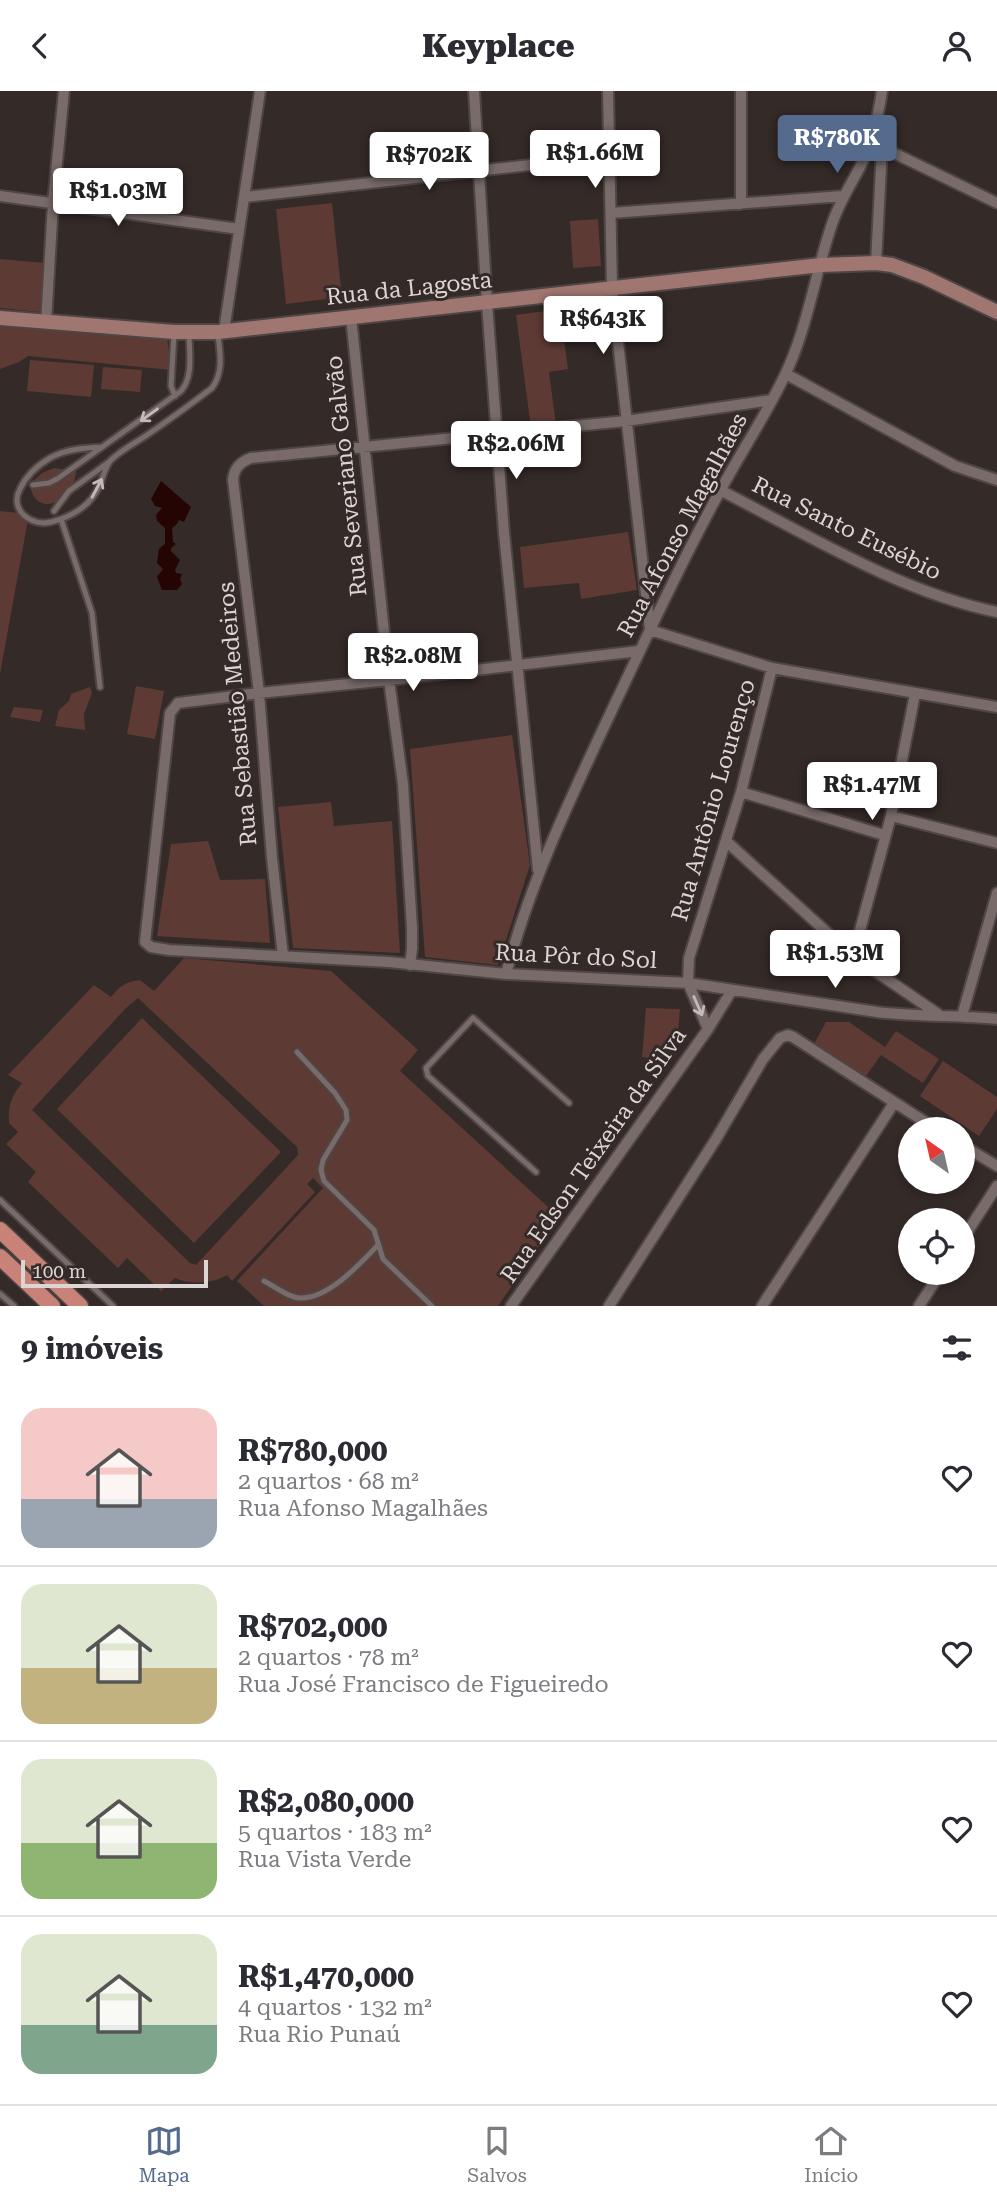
<!DOCTYPE html>
<html lang="pt">
<meta charset="utf-8">
<style>
:root{--surface:#fff;--page:#f2f2f3;--text:#2b2b33;--muted:#7c7c81;--line:#e1e1e2;--accent:#556b8d}
body{margin:0;font-family:"Roboto Serif",serif;background:var(--page);color:var(--text);height:100vh;display:flex;flex-direction:column;font-size:26px;white-space:nowrap}
*{box-sizing:border-box;margin:0}
p{font-size:23px;color:var(--muted)}
.icon{flex:none;width:38px;height:38px;fill:none;stroke:currentColor;stroke-width:2;stroke-linecap:round;stroke-linejoin:round}
.map{position:relative;height:1215px;overflow:hidden}
.sheet{display:flex;flex-direction:column;background:var(--surface);flex:1}
.sheet>*{flex:none}
.needle{width:46px;rotate:326deg}
.controls{position:absolute;left:898px;top:1026px;display:grid;gap:14px}
.controls a{display:grid;place-items:center;width:77px;height:77px;border-radius:50%;background:var(--surface);box-shadow:0 4px 10px #0003;font-size:35px}
.scale{position:absolute;left:21px;bottom:18px;width:187px;box-sizing:border-box;padding-left:7px;border:4px solid #dcd5d4;border-top:0;font-size:19px;line-height:24px;white-space:nowrap;color:#dcd5d4;-webkit-text-stroke:5px #342a28;paint-order:stroke}
.price{position:absolute;translate:-50% -60px;padding:0 16px;border-radius:7px;background:#fff;color:#222;font-size:23px;line-height:46px;filter:drop-shadow(0 2px 4px #0008)}
.price::after{content:'';position:absolute;left:50%;top:42px;width:21px;height:16px;margin-left:-10px;background:inherit;clip-path:polygon(0 0,100% 0,50% 100%)}
.price.active{background:var(--accent);color:#fff}
ul{padding:0;list-style:none}
li{display:flex;align-items:center;gap:21px;height:175px;padding:0 21px}
li+li{border-top:2px solid var(--line)}
li span{display:grid;place-items:center;flex:none;width:196px;height:140px;border-radius:21px;color:#555}
li>.icon{margin-inline-start:auto}
span .icon{width:84px;height:84px;fill:#fffc;stroke-width:1}
li b{font-size:30px}
h2{display:flex;justify-content:space-between;align-items:center;height:84px;padding:0 21px;font-size:30px}
header{display:flex;justify-content:space-between;align-items:center;height:91px;padding:0 21px;background:var(--surface);font-size:32px;font-weight:800}
.menu{display:flex;justify-content:space-around;align-items:center;height:98px;border-top:2px solid var(--line);background:var(--surface);font-size:19px;color:var(--muted)}
.menu a{display:grid;justify-items:center;gap:4px}
.menu .active{color:var(--accent)}
.map>svg:first-child{display:block}
.green{fill:#5e3a35;fill-rule:evenodd}
.water{fill:#240503}
.lines{fill:none;stroke-linecap:round;stroke-linejoin:round}
.lane-casing{stroke:#4e4544;stroke-width:9}
.street-casing{stroke:#4e4544;stroke-width:14}
.secondary-casing{stroke:#4e4544;stroke-width:18}
.primary-casing{stroke:#4e4544;stroke-width:19}
.lane{stroke:#786b69;stroke-width:5}
.street{stroke:#786b69;stroke-width:10}
.secondary{stroke:#a07670;stroke-width:14}
.primary{stroke:#c88277;stroke-width:16}
.oneway{stroke:#c3bab9}
.labels{text-anchor:middle;stroke-width:6;stroke-linejoin:round;paint-order:stroke}
.street-label{font-size:23px;fill:#dcd5d4;stroke:#342a28}
</style>
<header><svg class="icon" aria-label="back" viewBox="0 0 24 24"><path d="M15 5l-7 7 7 7"/></svg>Keyplace<svg class="icon" aria-label="person" viewBox="0 0 24 24"><circle cx="12" cy="8" r="4"/><path d="M4 21q1-7 8-7t8 7"/></svg></header>
<div class="map">
<svg width="997" height="1215" viewBox="0 0 997 1215">
<rect width="100%" height="100%" fill="#342a28"/>
<!-- green -->
<path class="green" d="M 332,112 L 342,206 L 286,213 L 276,118 Z
M 598,128 L 601,175 L 573,177 L 570,130 Z
M 0,168 L 45,172 L 40,221 L 0,217 Z
M 560,218 L 568,278 L 549,281 L 556,334 L 531,337 L 516,224 Z
M 0,232 L 167,247 L 171,279 L 28,265 L 19,271 L 0,278 Z
M 30,269 L 94,274 L 91,306 L 27,300 Z
M 103,276 L 142,279 L 140,301 L 101,298 Z
M 54,377 L 76,380 C 75,411 34,429 30,393 L 42,382 Z
M 0,420 L 29,423 L 0,583 Z
M 628,441 L 637,499 L 581,508 L 579,492 L 524,497 L 520,456 Z
M 136,595 L 164,600 L 155,648 L 127,643 Z
M 90,596 L 92,602 L 84,623 L 85,639 L 55,635 L 59,619 L 69,610 L 71,603 Z
M 14,616 L 43,619 L 40,631 L 10,626 Z
M 512,644 L 530,774 L 498,874 L 425,866 L 410,658 Z
M 331,711 L 334,735 L 392,730 L 400,862 L 293,857 L 278,716 Z
M 208,750 L 220,789 L 265,788 L 270,852 L 157,845 L 171,753 Z
M 184,867 L 331,880 L 418,959 L 400,980 L 559,1126 L 498,1215 L 264,1215 L 237,1190 L 323,1097 L 313,1087 L 307,1093 L 315,1101 L 232,1190 L 227,1184 C 212,1193 190,1194 175,1187 L 161,1200 L 127,1167 L 118,1177 L 28,1091 L 36,1081 L 6,1053 L 18,1041 L 9,1032 C 8,1014 11,1006 22,992 L 8,984 L 94,894 L 111,906 C 120,895 125,891 140,889 L 154,900 ZM 138,907 L 297,1056 L 298,1064 L 196,1174 L 190,1172 L 32,1019 L 125,918 Z
M 646,917 L 680,918 L 676,963 L 671,970 L 642,966 Z
M 142,927 L 281,1061 L 194,1152 L 57,1018 Z
M 826,931 L 849,931 L 885,956 L 896,940 L 939,968 L 923,992 L 881,964 L 866,985 L 814,953 Z
M 943,970 L 997,1006 L 997,1018 L 979,1045 L 920,1005 Z"/>
<!-- water -->
<path class="water" d="M 161,390 L 191,416 L 184,431 L 179,429 L 176,434 L 172,437 L 173,451 L 176,453 L 171,457 L 171,460 L 180,469 L 175,479 L 176,482 L 182,483 L 180,488 L 182,493 L 177,499 L 162,499 L 157,486 L 163,478 L 157,472 L 159,458 L 165,453 L 165,437 L 157,430 L 156,424 L 162,417 L 155,415 L 151,408 Z"/>
<g class="lines">
<defs>
<path id="lane" d="M 174,243 L 171,295 L 175,305
M 102,356 C 84,357 66,358 50,367 C 38,374 26,385 20,398 C 9,419 31,436 51,431 C 72,426 92,414 100,393 C 103,386 106,374 111,369 C 121,359 135,352 147,344 C 169,329 191,313 212,297 C 224,280 220,262 218,244
M 33,394 L 49,392 L 57,388 L 181,300 C 194,285 189,260 189,241
M 54,420 L 69,400 L 109,371
M 61,428 L 92,522 L 100,596
M 297,961 L 335,1002 L 346,1019 L 347,1029 L 323,1069 L 321,1079 L 324,1090 L 374,1139 L 383,1168 L 432,1215
M 536,1081 L 428,985 L 426,977 L 473,927 L 569,1012
M 0,1109 L 113,1215
M 264,1190 C 274,1195 289,1207 300,1207 C 328,1208 360,1173 378,1154
M 0,1203 L 14,1215"/>
<path id="street" d="M 474,0 L 487,212 L 504,442 L 538,779
M 608,0 L 612,197 L 650,539
M 741,0 L 741,113
M 871,51 L 997,112
M 0,105 L 239,138
M 245,106 L 610,65
M 611,122 L 843,105
M 876,172 L 882,57
M 351,226 L 389,589 L 403,693 L 412,837 L 412,858 L 410,874
M 46,232 L 53,112 L 64,0
M 224,240 L 260,0
M 786,283 L 955,375 L 997,389
M 720,399 C 808,444 900,501 997,521
M 650,539 L 772,577 L 997,616
M 639,560 L 389,589 L 259,602 L 178,612 L 170,622 L 145,851 L 151,856 L 169,859 L 389,871 L 506,883 L 688,892 L 877,921 C 917,926 957,924 997,928
M 741,701 L 884,744
M 891,725 L 997,752
M 726,750 L 853,865 L 938,923
M 283,865 L 272,767 L 259,602 L 233,389 C 234,377 240,371 251,367 L 626,330 L 772,309
M 853,865 L 891,725 L 915,603
M 506,883 C 529,796 565,719 603,638 C 641,558 678,477 720,400 C 741,361 766,324 785,284 C 808,236 815,182 832,133 C 839,112 850,95 860,76 C 872,52 878,27 882,0
M 962,925 L 997,802
M 708,938 L 688,892 L 689,867 L 741,701 L 772,577
M 962,1054 L 997,1075
M 962,1149 L 997,1095
M 511,1215 L 708,938 L 732,899
M 609,1215 L 716,1048 L 763,968 L 780,947 L 788,944 L 793,946 L 936,1038
M 762,1215 L 894,1012
M 919,1215 L 941,1181"/>
<path id="secondary" d="M 0,227 L 174,241 L 218,241 L 821,174 L 876,172 L 892,174 L 924,186 L 997,221"/>
<path id="primary" d="M 0,1139 L 80,1215
M 0,1166 L 52,1215"/>
</defs>
<!-- lane casing -->
<use href="#lane" class="lane-casing"/>
<!-- street casing -->
<use href="#street" class="street-casing"/>
<!-- secondary casing -->
<use href="#secondary" class="secondary-casing"/>
<!-- primary casing -->
<use href="#primary" class="primary-casing"/>
<!-- lane -->
<use href="#lane" class="lane"/>
<!-- street -->
<use href="#street" class="street"/>
<!-- secondary -->
<use href="#secondary" class="secondary"/>
<!-- primary -->
<use href="#primary" class="primary"/>
</g>
<!-- one-way arrows -->
<defs><path id="oneway-shaft" d="M-6 0H5M1.5-3L5.5 0L1.5 3" fill="none" stroke-width="1.6" stroke-linecap="round" stroke-linejoin="round" transform="scale(1.75)"/></defs>
<g class="oneway">
<use href="#oneway-shaft" transform="translate(149 324) rotate(144)"/>
<use href="#oneway-shaft" transform="translate(97 397) rotate(-62)"/>
<use href="#oneway-shaft" transform="translate(698 915) rotate(66)"/>
</g>
<g class="labels">
<!-- street labels -->
<g class="street-label">
<text transform="translate(409 197) rotate(-6)" y="8">Rua da Lagosta</text>
<text transform="translate(346 385) rotate(-96)" y="8">Rua Severiano Galvão</text>
<text transform="translate(682 434) rotate(-62)" y="8">Rua Afonso Magalhães</text>
<text transform="translate(847 437) rotate(26)" y="8">Rua Santo Eusébio</text>
<text transform="translate(237 623) rotate(-95)" y="8">Rua Sebastião Medeiros</text>
<text transform="translate(713 709) rotate(-74)" y="8">Rua Antônio Lourenço</text>
<text transform="translate(576 865) rotate(3)" y="8">Rua Pôr do Sol</text>
<text transform="translate(593 1064) rotate(-55)" y="8">Rua Edson Teixeira da Silva</text>
</g>
</g>
</svg>
<div class="controls">
<a><svg class="needle" viewBox="-14 -14 28 28"><path d="M0-13l5 13h-10z" fill="#e53935"/><path d="M0 13l5-13h-10z" fill="#7c7c81"/></svg></a>
<a><svg class="icon" aria-label="locate" viewBox="0 0 24 24"><circle cx="12" cy="12" r="6"/><path d="M12 2v4M12 18v4M2 12h4M18 12h4"/></svg></a>
</div>
<div class="scale">100 m</div>
<b class="price active" style="left:837px;top:84px">R$780K</b>
<b class="price" style="left:595px;top:99px">R$1.66M</b>
<b class="price" style="left:429px;top:101px">R$702K</b>
<b class="price" style="left:118px;top:137px">R$1.03M</b>
<b class="price" style="left:603px;top:265px">R$643K</b>
<b class="price" style="left:516px;top:390px">R$2.06M</b>
<b class="price" style="left:413px;top:602px">R$2.08M</b>
<b class="price" style="left:872px;top:731px">R$1.47M</b>
<b class="price" style="left:835px;top:899px">R$1.53M</b>
</div>
<section class="sheet">
<h2>9 imóveis<svg class="icon" aria-label="filters" viewBox="0 0 24 24"><path d="M4 7h16M4 17h16"/><circle cx="9" cy="7" r="2"/><circle cx="15" cy="17" r="2"/></svg></h2>
<ul>
<li><span style="background:linear-gradient(#f6c9c9 65%,#9aa5b1 0)"><svg class="icon" aria-label="home" viewBox="0 0 24 24"><path d="M3 11l9-7 9 7M6 9v11h12V9"/></svg></span><div><b>R$780,000</b><p>2 quartos · 68 m²</p><p>Rua Afonso Magalhães</p></div><svg class="icon" aria-label="heart" viewBox="0 0 24 24"><path d="M12 20l-8-8c-3-5 5-10 8-4 3-6 11-1 8 4z"/></svg></li>
<li><span style="background:linear-gradient(#dfe7d0 60%,#c2b280 0)"><svg class="icon" aria-label="home" viewBox="0 0 24 24"><path d="M3 11l9-7 9 7M6 9v11h12V9"/></svg></span><div><b>R$702,000</b><p>2 quartos · 78 m²</p><p>Rua José Francisco de Figueiredo</p></div><svg class="icon" aria-label="heart" viewBox="0 0 24 24"><path d="M12 20l-8-8c-3-5 5-10 8-4 3-6 11-1 8 4z"/></svg></li>
<li><span style="background:linear-gradient(#dfe7d0 60%,#8fb573 0)"><svg class="icon" aria-label="home" viewBox="0 0 24 24"><path d="M3 11l9-7 9 7M6 9v11h12V9"/></svg></span><div><b>R$2,080,000</b><p>5 quartos · 183 m²</p><p>Rua Vista Verde</p></div><svg class="icon" aria-label="heart" viewBox="0 0 24 24"><path d="M12 20l-8-8c-3-5 5-10 8-4 3-6 11-1 8 4z"/></svg></li>
<li><span style="background:linear-gradient(#dfe7d0 65%,#7fa58c 0)"><svg class="icon" aria-label="home" viewBox="0 0 24 24"><path d="M3 11l9-7 9 7M6 9v11h12V9"/></svg></span><div><b>R$1,470,000</b><p>4 quartos · 132 m²</p><p>Rua Rio Punaú</p></div><svg class="icon" aria-label="heart" viewBox="0 0 24 24"><path d="M12 20l-8-8c-3-5 5-10 8-4 3-6 11-1 8 4z"/></svg></li>
</ul>
</section>
<nav class="menu">
<a class="active"><svg class="icon" aria-label="map" viewBox="0 0 24 24"><path d="M3 6l6-2 6 2 6-2v14l-6 2-6-2-6 2zM9 4v14M15 6v14"/></svg>Mapa</a>
<a><svg class="icon" aria-label="saved" viewBox="0 0 24 24"><path d="M7 4h10v16l-5-4-5 4z"/></svg>Salvos</a>
<a><svg class="icon" aria-label="home" viewBox="0 0 24 24"><path d="M3 11l9-7 9 7M6 9v11h12V9"/></svg>Início</a>
</nav>
